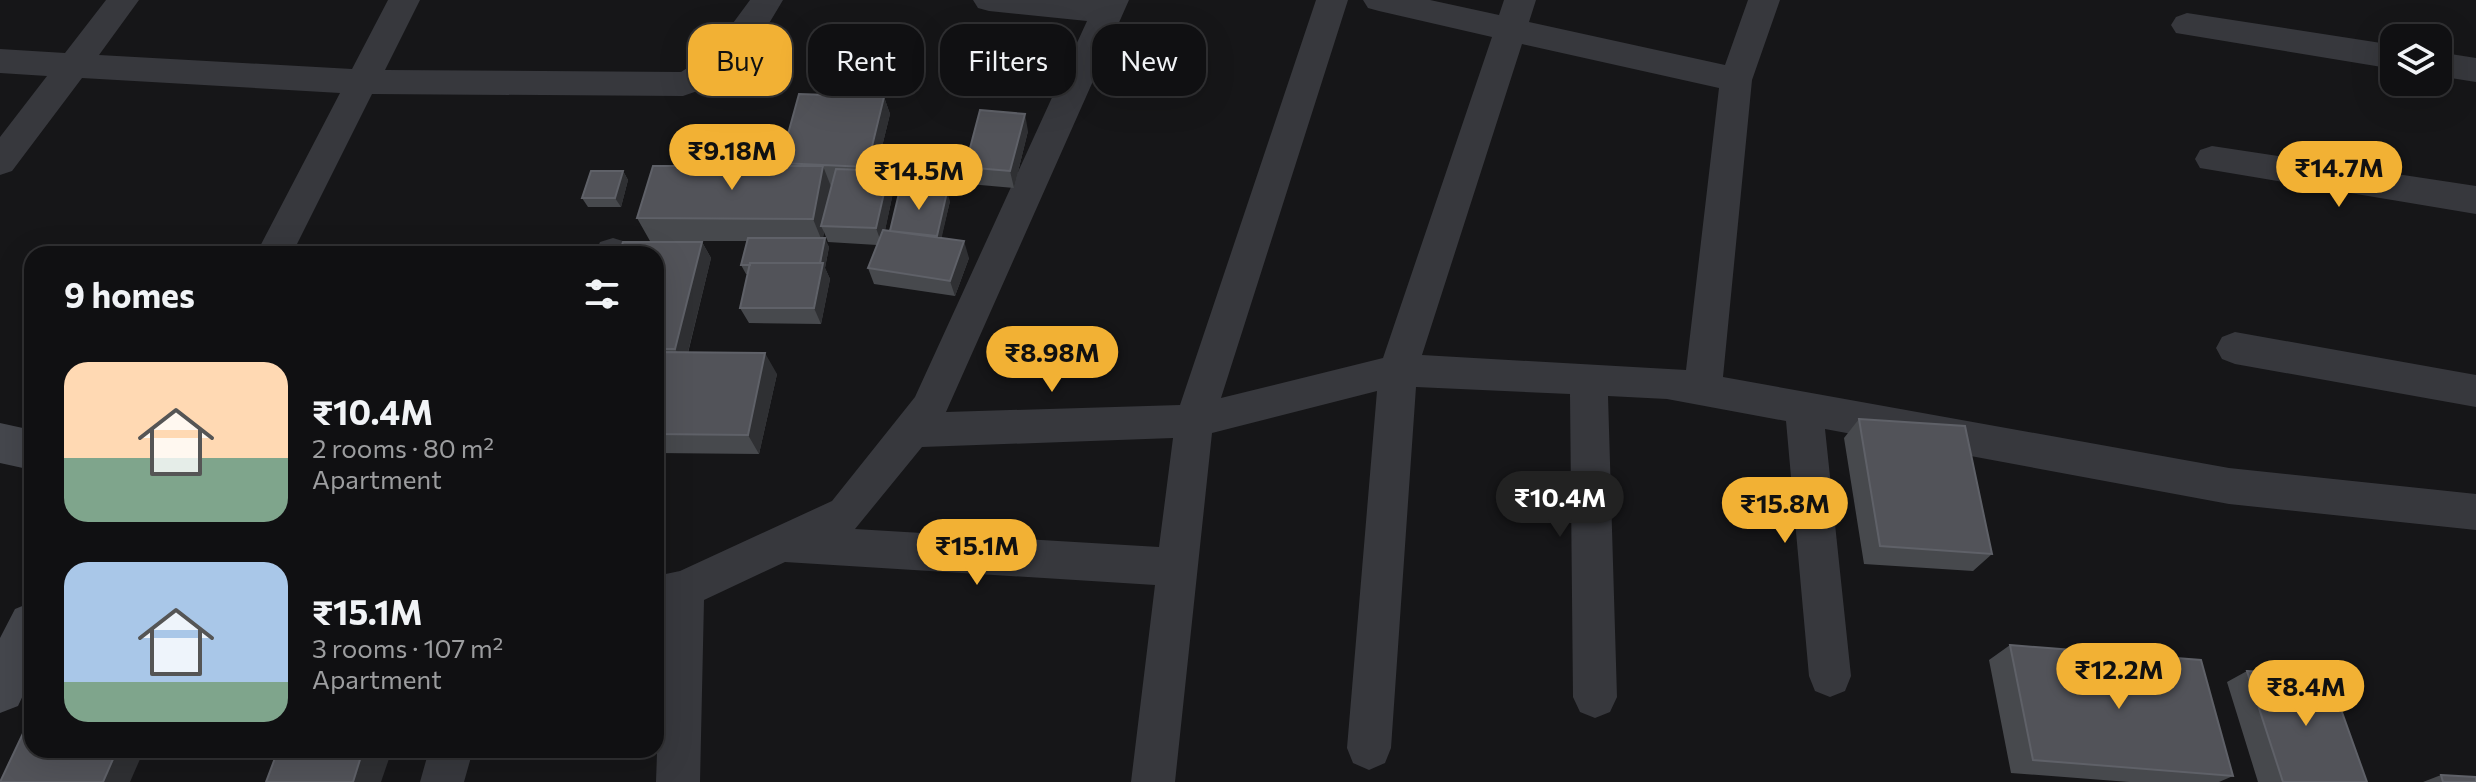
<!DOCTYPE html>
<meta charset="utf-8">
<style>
:root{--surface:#101012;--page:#19191b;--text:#f1f3f6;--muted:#9c9d9f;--line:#303032;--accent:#f2b134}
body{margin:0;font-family:Commissioner,sans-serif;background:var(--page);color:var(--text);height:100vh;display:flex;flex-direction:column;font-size:30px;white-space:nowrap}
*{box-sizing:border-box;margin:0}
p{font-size:26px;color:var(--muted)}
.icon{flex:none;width:44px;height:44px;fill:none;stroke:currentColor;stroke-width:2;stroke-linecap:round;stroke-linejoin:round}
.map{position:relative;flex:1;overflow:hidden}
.panel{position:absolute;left:24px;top:246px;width:640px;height:512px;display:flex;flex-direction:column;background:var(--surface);border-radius:24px;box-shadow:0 8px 32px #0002,0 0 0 2px var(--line)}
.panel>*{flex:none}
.top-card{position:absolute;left:688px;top:24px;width:760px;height:72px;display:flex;gap:16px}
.tools{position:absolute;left:2380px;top:24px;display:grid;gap:16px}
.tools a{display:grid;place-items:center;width:72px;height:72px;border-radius:16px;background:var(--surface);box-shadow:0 8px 32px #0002,0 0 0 2px var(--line);font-size:40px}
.price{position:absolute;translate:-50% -68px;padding:0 18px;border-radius:28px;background:var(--accent);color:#111;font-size:26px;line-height:52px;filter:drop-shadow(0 2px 4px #0008)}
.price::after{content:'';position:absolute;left:50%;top:48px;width:24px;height:18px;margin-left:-12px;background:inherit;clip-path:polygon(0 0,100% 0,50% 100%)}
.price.selected{background:#222;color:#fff}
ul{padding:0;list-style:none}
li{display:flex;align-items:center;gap:24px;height:200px;padding:0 40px}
li span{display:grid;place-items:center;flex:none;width:224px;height:160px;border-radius:24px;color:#555}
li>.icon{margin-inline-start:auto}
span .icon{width:96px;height:96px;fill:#fffc;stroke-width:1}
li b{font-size:34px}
h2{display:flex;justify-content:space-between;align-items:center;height:96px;padding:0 40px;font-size:34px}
.pill{padding:0 28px;border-radius:24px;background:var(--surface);box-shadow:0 8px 32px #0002,0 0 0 2px var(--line);font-size:28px;line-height:72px}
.pill.selected{background:var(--accent);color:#111}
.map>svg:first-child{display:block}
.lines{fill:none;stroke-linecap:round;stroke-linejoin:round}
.street{fill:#37383d;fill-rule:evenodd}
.secondary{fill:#45474d;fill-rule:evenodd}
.wall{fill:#47494d}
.shaded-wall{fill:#2f3033}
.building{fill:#525359;stroke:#5f6168;stroke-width:2}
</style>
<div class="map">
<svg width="2476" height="782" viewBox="0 0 2476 782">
<rect width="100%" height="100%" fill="#161618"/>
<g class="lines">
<!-- street -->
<path class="street" d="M 106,0 L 139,0 L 99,55 L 352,69 L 388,0 L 420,0 L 385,70 L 681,72 L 711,53 L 750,0 L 783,0 C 756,46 736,80 683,96 L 372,94 L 292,254 L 256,254 L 340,93 L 82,78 L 12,171 L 0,175 L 0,137 L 47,76 L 0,73 L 0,49 L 65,53 Z
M 973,0 L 1129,0 L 946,412 L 1180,405 L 1316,0 L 1348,0 L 1221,398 L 1383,358 L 1492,37 L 1379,11 L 1368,8 L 1363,0 L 1430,0 L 1499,15 L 1504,0 L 1536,0 L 1529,22 L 1725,65 L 1748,0 L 1780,0 L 1752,80 L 1723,377 L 2229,468 L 2476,494 L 2476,530 L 2229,504 L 1825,429 L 1851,676 L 1845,691 L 1830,697 L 1815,691 L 1809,676 L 1786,421 L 1667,399 L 1608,396 L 1617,697 L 1610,712 L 1595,718 L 1580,712 L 1573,697 L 1570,394 L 1416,387 L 1391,748 L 1385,763 L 1369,770 L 1353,763 L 1347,748 L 1377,391 L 1212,433 L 1175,782 L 1131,782 L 1155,585 L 785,562 L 704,600 L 700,782 L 656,782 L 662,613 L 656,614 L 656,576 L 680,571 L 832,501 L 915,397 L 1087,21 L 989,11 L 978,8 ZM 1522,44 L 1719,88 L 1686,370 L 1422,355 ZM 1173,438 L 1159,547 L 855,529 L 922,447 Z
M 2187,13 L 2394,45 L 2394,69 L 2176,33 L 2171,25 L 2176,17 Z
M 2438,52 L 2476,58 L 2476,82 L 2438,76 Z
M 2212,146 L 2476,186 L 2476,214 L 2200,168 L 2195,159 L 2200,150 Z
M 613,238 L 626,242 L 631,254 L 595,254 L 600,242 Z
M 2235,332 L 2476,375 L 2476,407 L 2235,364 L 2222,359 L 2216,348 L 2222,337 Z
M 429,750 L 473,750 L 464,782 L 420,782 Z"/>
<!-- secondary -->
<path class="secondary" d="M 0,423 L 32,430 L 32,470 L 0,463 Z
M 32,602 L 32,676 L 18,706 L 0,713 L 0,638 L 15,609 Z"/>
</g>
<!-- wall -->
<path class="wall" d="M 884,97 L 890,114 L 876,171 L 885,171 L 946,154 L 949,163 L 938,190 L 893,184 L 894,188 L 885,230 L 890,231 L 950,201 L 941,238 L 969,258 L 955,296 L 874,284 L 868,268 L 877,245 L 828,242 L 824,232 L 823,238 L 829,247 L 825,268 L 830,279 L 821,324 L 749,323 L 740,308 L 748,274 L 746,274 L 741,265 L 748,241 L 650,241 L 637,218 L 781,166 L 780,163 Z
M 1028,131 L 1014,188 L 969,184 L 965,167 Z
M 623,171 L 628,180 L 621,207 L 588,207 L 582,198 Z
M 702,242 L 711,258 L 688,353 L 777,374 L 759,454 L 656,453 L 656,254 Z
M 1859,419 L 1992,554 L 1973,571 L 1864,564 L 1844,438 Z
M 2010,645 L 2233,776 L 2219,782 L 2129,782 L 2011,773 L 1989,660 Z
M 2247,671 L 2367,782 L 2258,782 L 2227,682 Z
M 217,750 L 273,750 L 272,752 L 221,752 Z
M 2441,775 L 2476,782 L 2423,782 Z"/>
<!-- shaded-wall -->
<path class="shaded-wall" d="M 884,97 L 890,114 L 873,184 L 867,167 Z
M 1025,114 L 1028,131 L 1014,188 L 1010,171 Z
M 946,154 L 949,163 L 938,190 L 935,181 Z
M 823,166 L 832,189 L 821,226 L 824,232 L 822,241 L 813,219 Z
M 623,171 L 628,180 L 621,207 L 615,198 Z
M 889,171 L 894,188 L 882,245 L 876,228 Z
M 947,192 L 950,201 L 940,245 L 937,236 Z
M 825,238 L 829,247 L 825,268 L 830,279 L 821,324 L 814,308 Z
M 964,241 L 969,258 L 955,296 L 950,281 Z
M 702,242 L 711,258 L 685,364 L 675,349 Z
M 765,353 L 777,374 L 759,454 L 748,435 Z
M 117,750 L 144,750 L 130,782 L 103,782 Z
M 363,750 L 392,750 L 381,782 L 353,782 Z"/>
<!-- building -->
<path class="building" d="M 799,94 L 884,97 L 867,167 L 780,163 Z
M 980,110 L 1025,114 L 1010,171 L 965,167 Z
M 895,146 L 946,154 L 935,181 L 890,175 L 889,171 L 885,171 Z
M 653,166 L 823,166 L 813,219 L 637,218 Z
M 836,169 L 889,171 L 876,228 L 821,226 Z
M 591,171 L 623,171 L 615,198 L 582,198 Z
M 900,189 L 947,192 L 937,236 L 890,231 Z
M 883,230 L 964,241 L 950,281 L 868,268 Z
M 748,238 L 825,238 L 820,263 L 750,263 L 750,265 L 741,265 Z
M 623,242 L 702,242 L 675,349 L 656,349 L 656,254 L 619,254 Z
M 750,263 L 823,263 L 814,308 L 740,308 Z
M 656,352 L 765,353 L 748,435 L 656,434 Z
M 1859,419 L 1965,426 L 1992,554 L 1880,546 Z
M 2010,645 L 2201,660 L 2233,776 L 2033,760 Z
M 2247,671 L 2329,676 L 2367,782 L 2283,782 Z
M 26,727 L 32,727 L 32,750 L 117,750 L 103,782 L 0,782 Z
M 278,750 L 363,750 L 353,782 L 266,782 Z
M 2441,775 L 2476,777 L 2476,782 L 2443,782 Z"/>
</svg>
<div class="tools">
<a><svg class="icon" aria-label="layers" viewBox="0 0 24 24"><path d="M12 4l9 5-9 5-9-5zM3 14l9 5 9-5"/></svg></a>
</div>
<b class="price" style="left:732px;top:192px">₹9.18M</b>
<b class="price" style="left:2339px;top:209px">₹14.7M</b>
<b class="price" style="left:919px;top:212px">₹14.5M</b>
<b class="price" style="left:1052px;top:394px">₹8.98M</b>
<b class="price selected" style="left:1560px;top:539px">₹10.4M</b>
<b class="price" style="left:1785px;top:545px">₹15.8M</b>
<b class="price" style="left:977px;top:587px">₹15.1M</b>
<b class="price" style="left:2119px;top:711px">₹12.2M</b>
<b class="price" style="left:2306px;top:728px">₹8.4M</b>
<div class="top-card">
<a class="pill selected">Buy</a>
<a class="pill">Rent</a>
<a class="pill">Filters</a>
<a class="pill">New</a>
</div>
<section class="panel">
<h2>9 homes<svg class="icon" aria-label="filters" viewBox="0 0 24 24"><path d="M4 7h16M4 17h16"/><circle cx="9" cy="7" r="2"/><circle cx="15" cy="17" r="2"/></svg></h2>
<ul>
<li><span style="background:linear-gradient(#ffd9b3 60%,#7fa58c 0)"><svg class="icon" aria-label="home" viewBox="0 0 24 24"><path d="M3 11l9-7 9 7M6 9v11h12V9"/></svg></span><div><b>₹10.4M</b><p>2 rooms · 80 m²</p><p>Apartment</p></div></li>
<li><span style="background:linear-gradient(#a9c7e8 75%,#7fa58c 0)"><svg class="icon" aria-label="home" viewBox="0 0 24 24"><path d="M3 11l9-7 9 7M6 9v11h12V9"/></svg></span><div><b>₹15.1M</b><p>3 rooms · 107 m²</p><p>Apartment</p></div></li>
</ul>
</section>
</div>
